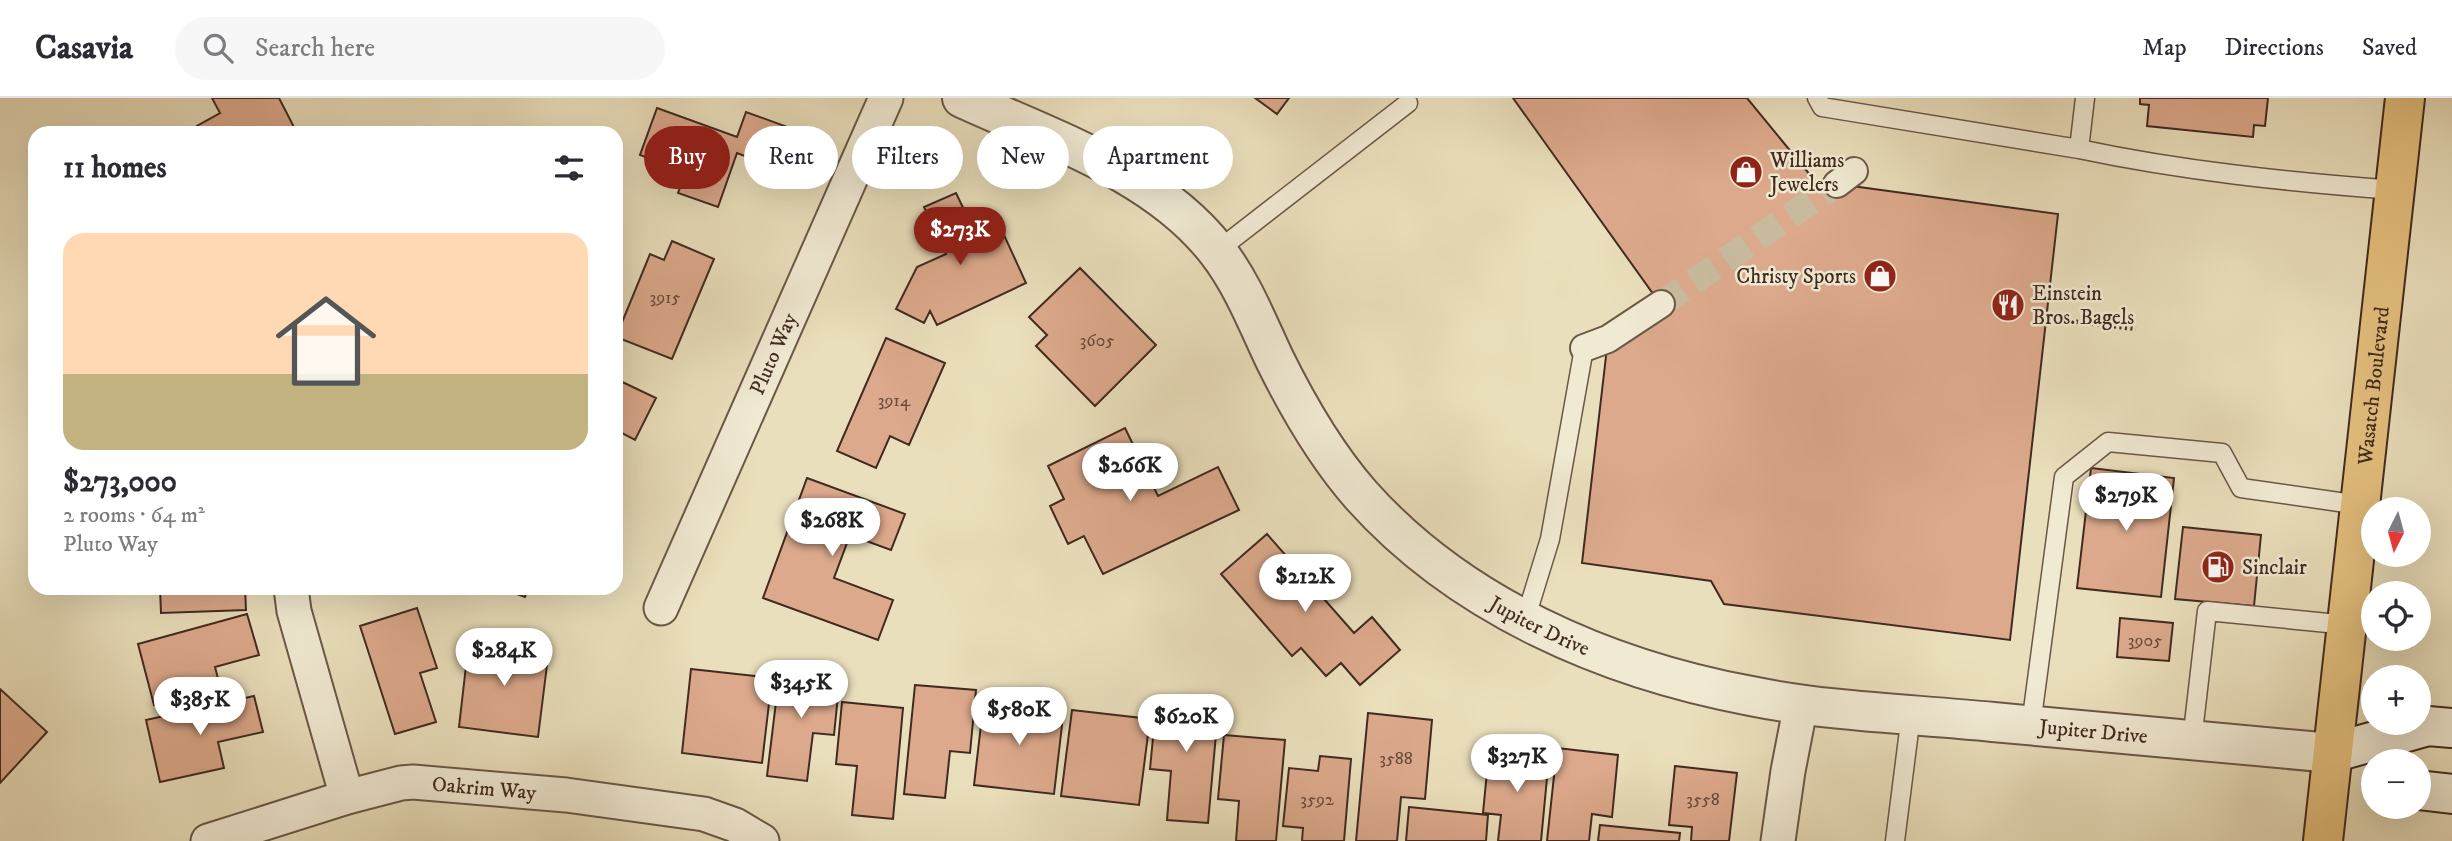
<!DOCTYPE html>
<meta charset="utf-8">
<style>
:root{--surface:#fff;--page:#f7f7f7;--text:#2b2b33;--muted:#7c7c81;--line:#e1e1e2;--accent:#8f2418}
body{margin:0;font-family:"IM FELL DW Pica",serif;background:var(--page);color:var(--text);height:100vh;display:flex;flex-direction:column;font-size:26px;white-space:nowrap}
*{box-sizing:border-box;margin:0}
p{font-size:23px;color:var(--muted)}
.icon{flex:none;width:38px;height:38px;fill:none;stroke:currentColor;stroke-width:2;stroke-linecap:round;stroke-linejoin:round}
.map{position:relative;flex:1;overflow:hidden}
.details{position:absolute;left:28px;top:28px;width:595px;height:469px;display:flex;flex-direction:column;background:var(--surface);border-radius:21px;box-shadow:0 7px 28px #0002}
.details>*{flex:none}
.guide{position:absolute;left:644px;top:28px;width:665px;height:63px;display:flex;gap:14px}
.needle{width:46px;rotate:186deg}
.tools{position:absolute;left:2361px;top:399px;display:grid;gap:14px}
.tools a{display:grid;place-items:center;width:70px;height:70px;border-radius:50%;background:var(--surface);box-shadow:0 7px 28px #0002;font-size:35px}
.price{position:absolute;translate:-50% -60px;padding:0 16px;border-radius:24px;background:#fff;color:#222;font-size:23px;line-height:46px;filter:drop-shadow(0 2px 4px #0008)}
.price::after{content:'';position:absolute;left:50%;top:42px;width:21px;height:16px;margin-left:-10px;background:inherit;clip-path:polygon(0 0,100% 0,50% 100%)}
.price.selected{background:var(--accent);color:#fff}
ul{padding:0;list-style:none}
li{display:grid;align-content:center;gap:14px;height:371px;padding:0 35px}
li+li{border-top:2px solid var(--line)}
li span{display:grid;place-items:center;height:217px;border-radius:21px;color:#555}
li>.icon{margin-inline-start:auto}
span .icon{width:126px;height:126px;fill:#fffc;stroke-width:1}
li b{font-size:30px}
h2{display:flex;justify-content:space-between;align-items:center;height:84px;padding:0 35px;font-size:30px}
.tag{padding:0 24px;border-radius:32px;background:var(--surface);box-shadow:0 7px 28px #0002;font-size:24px;line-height:63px}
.tag.selected{background:var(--accent);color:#fff}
header{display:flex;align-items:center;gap:42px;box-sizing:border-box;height:98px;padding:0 35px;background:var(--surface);border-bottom:2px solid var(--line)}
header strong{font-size:33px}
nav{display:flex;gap:38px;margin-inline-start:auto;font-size:24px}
.search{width:490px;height:63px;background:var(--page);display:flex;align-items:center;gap:18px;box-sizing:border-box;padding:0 24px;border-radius:38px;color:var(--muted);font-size:26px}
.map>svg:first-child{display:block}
.building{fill:#dca98c;stroke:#412a1f;stroke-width:2}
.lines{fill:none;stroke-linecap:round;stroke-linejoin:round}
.pedestrian-tunnel{stroke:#c8bb9d;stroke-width:26;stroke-dasharray:26 13;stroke-linecap:butt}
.service-casing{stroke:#6b5746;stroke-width:21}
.pedestrian-casing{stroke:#6b5746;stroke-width:30}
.minor-casing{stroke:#6b5746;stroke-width:37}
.tertiary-casing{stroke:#6b5746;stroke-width:42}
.secondary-casing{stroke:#412a1f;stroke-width:42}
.primary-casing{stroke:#412a1f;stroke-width:42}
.path{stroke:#412a1f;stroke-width:4.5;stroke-dasharray:2 3.5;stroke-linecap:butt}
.service{stroke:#f1ead3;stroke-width:18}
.pedestrian{stroke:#f1ead3;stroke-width:26}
.minor{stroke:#f1ead3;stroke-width:33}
.tertiary{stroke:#f1ead3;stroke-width:38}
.secondary{stroke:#f1ead3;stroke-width:38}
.primary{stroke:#e5c07e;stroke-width:38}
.labels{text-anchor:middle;stroke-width:5;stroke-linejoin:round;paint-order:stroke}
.number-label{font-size:18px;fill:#684a3a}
.poi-label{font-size:21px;fill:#412a1f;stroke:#f1ead3;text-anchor:start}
.street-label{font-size:21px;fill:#412a1f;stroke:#f1ead3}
</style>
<header>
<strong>Casavia</strong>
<div class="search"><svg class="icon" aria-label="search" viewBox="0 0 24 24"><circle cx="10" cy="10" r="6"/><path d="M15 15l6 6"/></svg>Search here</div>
<nav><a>Map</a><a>Directions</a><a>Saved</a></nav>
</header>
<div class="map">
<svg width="2452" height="743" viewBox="0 0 2452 743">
<rect width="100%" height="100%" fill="#eadfbc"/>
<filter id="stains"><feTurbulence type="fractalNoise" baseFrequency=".00286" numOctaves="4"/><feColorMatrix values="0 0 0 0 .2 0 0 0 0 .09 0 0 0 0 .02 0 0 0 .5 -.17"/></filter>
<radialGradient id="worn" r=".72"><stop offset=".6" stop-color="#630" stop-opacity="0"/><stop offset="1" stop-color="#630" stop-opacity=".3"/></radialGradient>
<!-- building -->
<path class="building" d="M 212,0 L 279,0 L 297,35 L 201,35 L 197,28 L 220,15 Z
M 1255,0 L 1289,0 L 1277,16 Z
M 1513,0 L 1747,0 L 1815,83 L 2058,116 L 2010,542 L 1724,506 L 1711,483 L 1582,465 L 1608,241 L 1661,207 Z
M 2140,0 L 2268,0 L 2265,28 L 2254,27 L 2253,39 L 2147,28 L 2149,7 L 2140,6 Z
M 657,10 L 737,39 L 746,14 L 793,31 L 779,71 L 737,55 L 718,109 L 678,95 L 686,74 L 640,57 Z
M 956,95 L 976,137 L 999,126 L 1026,185 L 937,227 L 930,213 L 924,225 L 896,211 L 917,169 L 946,156 L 924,109 Z
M 672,143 L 714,161 L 672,261 L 616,239 L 650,156 L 664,162 Z
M 1080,170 L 1156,247 L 1095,308 L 1036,248 L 1047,237 L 1029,219 Z
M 886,240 L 945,265 L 909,347 L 890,338 L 876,370 L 837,353 Z
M 616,281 L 656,300 L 635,342 L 616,332 Z
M 1125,330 L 1158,398 L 1218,369 L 1239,412 L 1103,476 L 1084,438 L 1068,446 L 1050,408 L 1064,401 L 1048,368 Z
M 2091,370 L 2174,380 L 2161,499 L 2077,490 Z
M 807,380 L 905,416 L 891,452 L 850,437 L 834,480 L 893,502 L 878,542 L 763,500 Z
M 2183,429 L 2261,437 L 2254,508 L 2175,501 Z
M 1267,436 L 1354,535 L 1372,519 L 1400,552 L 1360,587 L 1341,565 L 1326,578 L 1301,550 L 1292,558 L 1221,476 Z
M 160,490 L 245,490 L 246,512 L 161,515 Z
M 500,490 L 528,490 L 525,499 Z
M 417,510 L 437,570 L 420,575 L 436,624 L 395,636 L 360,528 Z
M 247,516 L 259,557 L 215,569 L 220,588 L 154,607 L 138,546 Z
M 2120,520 L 2173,525 L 2169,563 L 2117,559 Z
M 469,542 L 549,551 L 538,639 L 459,629 Z
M 691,571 L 772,580 L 762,665 L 682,655 Z
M 780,571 L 840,578 L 834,637 L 813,635 L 807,683 L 767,678 Z
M 915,587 L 976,592 L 970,655 L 950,653 L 945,700 L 904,696 Z
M 0,591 L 47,634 L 0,685 Z
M 254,598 L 263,634 L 218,644 L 224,670 L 160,684 L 146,622 Z
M 1157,598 L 1219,603 L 1208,725 L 1167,722 L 1171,673 L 1150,671 Z
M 984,601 L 1064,610 L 1054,696 L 974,687 Z
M 842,604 L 903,610 L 893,721 L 852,717 L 857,668 L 836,666 Z
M 1072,612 L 1150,621 L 1139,707 L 1061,698 Z
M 1368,615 L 1432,622 L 1425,701 L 1401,699 L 1397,743 L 1356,743 Z
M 1224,637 L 1285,642 L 1276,743 L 1236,743 L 1239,703 L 1218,701 Z
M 1557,650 L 1618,657 L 1612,719 L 1592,716 L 1589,743 L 1547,743 Z
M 1489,653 L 1549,659 L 1541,743 L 1498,743 L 1501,717 L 1483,715 Z
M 1320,658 L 1351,661 L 1344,743 L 1302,743 L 1303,730 L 1283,728 L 1289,670 L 1318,673 Z
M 1675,668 L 1737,675 L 1729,743 L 1691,743 L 1692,729 L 1669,727 Z
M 1409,709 L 1488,717 L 1486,743 L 1406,743 Z
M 1600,727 L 1680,735 L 1679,743 L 1598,743 Z"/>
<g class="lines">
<!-- pedestrian-tunnel -->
<path class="pedestrian-tunnel" d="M 1661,206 L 1837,86"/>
<defs>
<path id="service" d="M 1817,0 L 1822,9 L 2079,51
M 2085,0 L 2079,51 C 2183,73 2289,84 2395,92
M 1217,153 L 1408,5
M 1525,522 L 1550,441 L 1584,250
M 2031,627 L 2064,379 L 2108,344 L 2222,355 L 2241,390 L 2360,407
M 2192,643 L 2207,513 L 2348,527
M 1895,743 L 1911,617"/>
<path id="pedestrian" d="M 1837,86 L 1854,73
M 1584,250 L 1608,241 L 1661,206"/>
<g id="minor">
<path d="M 291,490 L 294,513 L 347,699"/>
<path id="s1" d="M 661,510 L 886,0"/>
<path id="s2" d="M 208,743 L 347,699 L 401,685 L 413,684 L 566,697 L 704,716 L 735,727 L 762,743"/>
<path d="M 1778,743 L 1788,673 L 1801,606"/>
</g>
<g id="tertiary">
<path id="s3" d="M 962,0 C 1049,40 1157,75 1217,153 C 1242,185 1257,224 1274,260 C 1298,309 1325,356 1361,397 C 1460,508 1606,571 1751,598 C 1830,614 1913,616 1993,624 C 2106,634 2219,645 2332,655"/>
</g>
<path id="secondary" d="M 2332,655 L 2428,628 L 2452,630
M 2418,692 L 2452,696"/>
<g id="primary">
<path id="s4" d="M 2323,743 L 2405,0"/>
</g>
</defs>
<!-- service casing -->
<use href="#service" class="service-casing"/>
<!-- pedestrian casing -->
<use href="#pedestrian" class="pedestrian-casing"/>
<!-- minor casing -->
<use href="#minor" class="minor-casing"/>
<!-- tertiary casing -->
<use href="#tertiary" class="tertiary-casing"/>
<!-- secondary casing -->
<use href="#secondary" class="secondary-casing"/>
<!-- primary casing -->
<use href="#primary" class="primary-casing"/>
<!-- path -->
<path class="path" d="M 2054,221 L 2136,231"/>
<!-- service -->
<use href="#service" class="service"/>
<!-- pedestrian -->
<use href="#pedestrian" class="pedestrian"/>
<!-- minor -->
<use href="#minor" class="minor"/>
<!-- tertiary -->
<use href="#tertiary" class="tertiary"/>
<!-- secondary -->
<use href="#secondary" class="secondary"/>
<!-- primary -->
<use href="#primary" class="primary"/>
</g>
<!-- icons -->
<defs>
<symbol id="shop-disc" viewBox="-11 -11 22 22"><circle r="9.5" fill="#8f2418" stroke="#f1ead3"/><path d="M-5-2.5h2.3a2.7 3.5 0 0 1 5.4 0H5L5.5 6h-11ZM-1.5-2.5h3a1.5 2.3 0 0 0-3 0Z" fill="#fff"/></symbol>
<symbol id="restaurant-disc" viewBox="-11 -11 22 22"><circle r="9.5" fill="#8f2418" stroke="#f1ead3"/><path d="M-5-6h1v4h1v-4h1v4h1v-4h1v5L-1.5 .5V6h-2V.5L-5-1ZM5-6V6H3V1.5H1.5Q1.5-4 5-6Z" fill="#fff"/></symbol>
<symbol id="fuel-disc" viewBox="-11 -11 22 22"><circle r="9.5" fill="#8f2418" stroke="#f1ead3"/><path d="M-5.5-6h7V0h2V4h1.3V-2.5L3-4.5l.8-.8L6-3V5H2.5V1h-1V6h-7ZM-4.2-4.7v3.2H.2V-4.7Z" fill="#fff"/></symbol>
</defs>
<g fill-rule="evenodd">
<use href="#shop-disc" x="1727" y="55" width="38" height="38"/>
<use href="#shop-disc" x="1861" y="159" width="38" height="38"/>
<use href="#restaurant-disc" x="1989" y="188" width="38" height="38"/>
<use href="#fuel-disc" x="2199" y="450" width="38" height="38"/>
</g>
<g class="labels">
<!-- number labels -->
<g class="number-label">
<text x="665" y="205">3915</text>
<text x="1097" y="248">3605</text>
<text x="894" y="308">3914</text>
<text x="2145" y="548">3905</text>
<text x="1396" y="666">3588</text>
<text x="1317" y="707">3592</text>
<text x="1703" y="707">3558</text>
</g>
<!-- poi labels -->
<g class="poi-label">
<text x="1770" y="69">Williams<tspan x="1770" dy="24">Jewelers</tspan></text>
<text x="1856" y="185" text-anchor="end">Christy Sports</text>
<text x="2032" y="202">Einstein<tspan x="2032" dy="24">Bros. Bagels</tspan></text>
<text x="2242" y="476">Sinclair</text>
</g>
<!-- street labels -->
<g class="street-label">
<text dy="7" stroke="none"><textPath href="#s1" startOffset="278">Pluto Way</textPath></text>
<text dy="7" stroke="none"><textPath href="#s4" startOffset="458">Wasatch Boulevard</textPath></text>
<text dy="7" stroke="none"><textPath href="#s3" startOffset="808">Jupiter Drive</textPath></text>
<text dy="7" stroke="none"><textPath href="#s3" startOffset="1376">Jupiter Drive</textPath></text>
<text dy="7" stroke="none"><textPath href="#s2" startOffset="285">Oakrim Way</textPath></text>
</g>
</g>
<rect width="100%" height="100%" filter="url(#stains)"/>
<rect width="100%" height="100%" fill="url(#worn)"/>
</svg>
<div class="tools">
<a><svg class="needle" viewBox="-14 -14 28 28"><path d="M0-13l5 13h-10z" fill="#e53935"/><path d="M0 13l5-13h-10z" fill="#7c7c81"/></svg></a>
<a><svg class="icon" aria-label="locate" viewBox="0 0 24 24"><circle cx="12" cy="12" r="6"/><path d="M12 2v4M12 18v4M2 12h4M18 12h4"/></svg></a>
<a>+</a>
<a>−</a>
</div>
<b class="price selected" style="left:960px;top:169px">$273K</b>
<b class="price" style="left:1130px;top:405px">$266K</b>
<b class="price" style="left:2126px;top:435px">$279K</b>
<b class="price" style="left:832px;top:460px">$268K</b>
<b class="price" style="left:1305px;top:516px">$212K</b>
<b class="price" style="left:504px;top:590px">$284K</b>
<b class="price" style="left:801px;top:622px">$345K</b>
<b class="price" style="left:200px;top:639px">$385K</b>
<b class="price" style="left:1019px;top:649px">$580K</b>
<b class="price" style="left:1186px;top:656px">$620K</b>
<b class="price" style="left:1517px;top:696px">$327K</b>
<div class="guide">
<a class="tag selected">Buy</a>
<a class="tag">Rent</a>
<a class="tag">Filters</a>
<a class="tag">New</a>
<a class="tag">Apartment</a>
</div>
<section class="details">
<h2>11 homes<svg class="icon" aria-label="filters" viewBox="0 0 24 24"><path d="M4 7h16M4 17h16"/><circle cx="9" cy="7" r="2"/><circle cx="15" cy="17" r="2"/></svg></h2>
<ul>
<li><span style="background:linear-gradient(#ffd9b3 65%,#c2b280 0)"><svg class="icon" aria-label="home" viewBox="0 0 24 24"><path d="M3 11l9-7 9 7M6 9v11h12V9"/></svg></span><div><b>$273,000</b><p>2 rooms · 64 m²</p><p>Pluto Way</p></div></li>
</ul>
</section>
</div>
